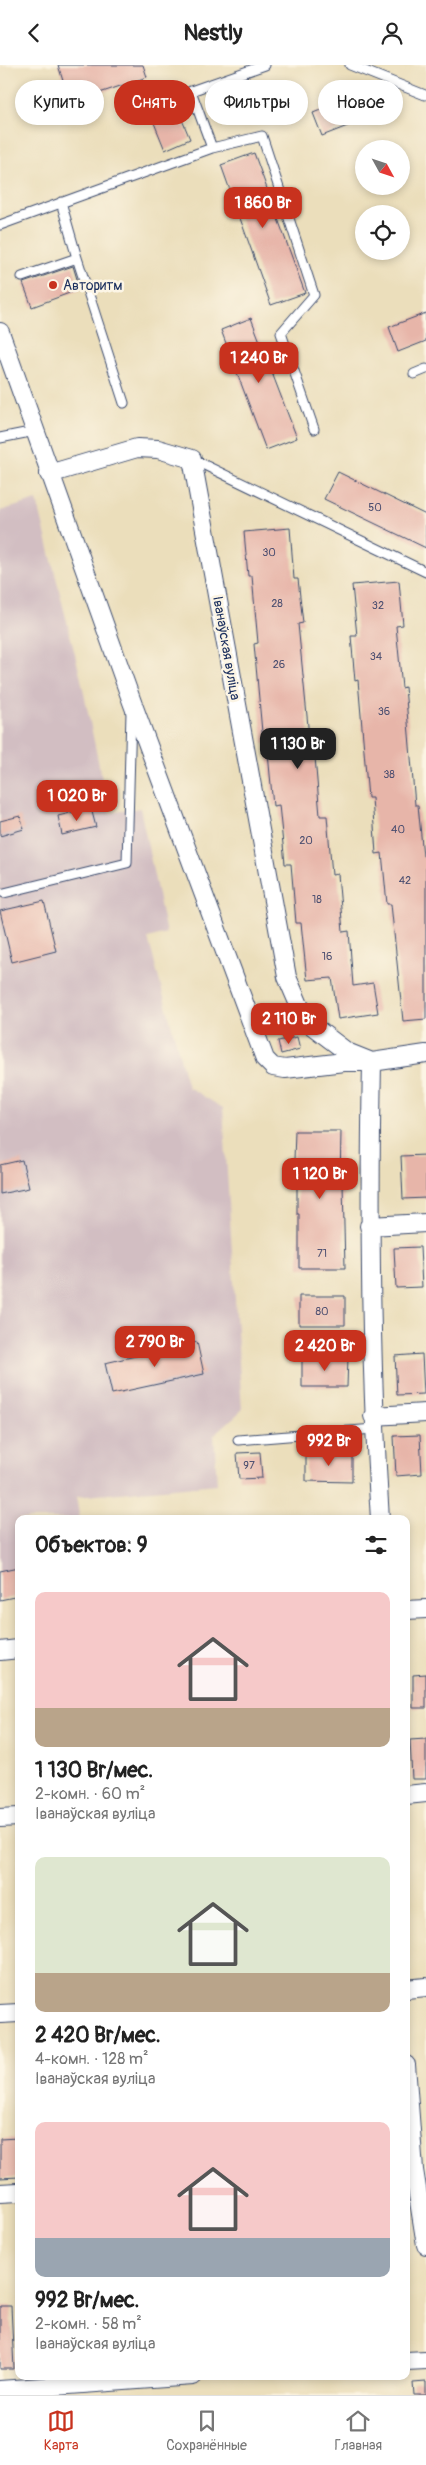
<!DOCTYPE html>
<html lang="ru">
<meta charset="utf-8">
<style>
:root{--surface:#fff;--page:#f2f2f2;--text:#222;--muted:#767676;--line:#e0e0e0;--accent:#c8321e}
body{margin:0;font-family:Pangolin,sans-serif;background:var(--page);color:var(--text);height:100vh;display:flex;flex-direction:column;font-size:19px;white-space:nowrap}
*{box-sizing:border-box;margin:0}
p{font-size:16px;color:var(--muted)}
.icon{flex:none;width:28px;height:28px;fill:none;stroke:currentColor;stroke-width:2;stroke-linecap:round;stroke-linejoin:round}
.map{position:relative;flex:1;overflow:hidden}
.side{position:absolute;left:15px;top:1450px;width:395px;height:865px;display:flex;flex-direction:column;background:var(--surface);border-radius:10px;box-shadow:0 2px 8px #0003}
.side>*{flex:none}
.top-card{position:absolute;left:15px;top:15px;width:396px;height:45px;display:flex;gap:10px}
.needle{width:32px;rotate:130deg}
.tools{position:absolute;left:355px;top:75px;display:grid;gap:10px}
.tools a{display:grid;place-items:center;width:55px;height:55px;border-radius:50%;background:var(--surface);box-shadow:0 2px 8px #0003;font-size:25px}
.price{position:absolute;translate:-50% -42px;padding:0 11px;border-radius:10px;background:var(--accent);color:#fff;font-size:16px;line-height:32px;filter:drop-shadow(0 1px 2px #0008)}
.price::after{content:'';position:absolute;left:50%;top:30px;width:15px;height:11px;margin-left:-8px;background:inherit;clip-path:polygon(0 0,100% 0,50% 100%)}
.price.selected{background:#222;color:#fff}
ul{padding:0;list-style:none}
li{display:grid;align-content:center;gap:10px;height:265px;padding:0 20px}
li span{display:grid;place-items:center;height:155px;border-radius:10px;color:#555}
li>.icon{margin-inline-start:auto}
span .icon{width:90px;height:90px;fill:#fffc;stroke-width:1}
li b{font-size:21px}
h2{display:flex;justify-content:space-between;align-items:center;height:60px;padding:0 20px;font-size:21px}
.tag{padding:0 18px;border-radius:22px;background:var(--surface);box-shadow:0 2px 8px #0003;font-size:18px;line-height:45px}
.tag.selected{background:var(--accent);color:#fff}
header{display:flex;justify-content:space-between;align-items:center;height:65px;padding:0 20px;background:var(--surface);font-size:22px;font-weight:700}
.tabs{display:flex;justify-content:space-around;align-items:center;height:70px;border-top:1px solid var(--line);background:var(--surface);font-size:14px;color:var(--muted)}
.tabs a{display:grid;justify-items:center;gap:2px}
.tabs .selected{color:var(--accent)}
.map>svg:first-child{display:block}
.industrial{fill:#d2bec2}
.building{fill:#e7b5a9}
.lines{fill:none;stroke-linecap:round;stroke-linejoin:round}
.lane-casing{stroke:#3a496c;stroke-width:11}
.street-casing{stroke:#3a496c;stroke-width:20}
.lane{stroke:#fff;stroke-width:9}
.street{stroke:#fff;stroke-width:18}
.poi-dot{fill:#c8321e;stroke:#fcf5e5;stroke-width:2}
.labels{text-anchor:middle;stroke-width:5;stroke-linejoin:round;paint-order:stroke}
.number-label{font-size:11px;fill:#4e5071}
.poi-label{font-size:14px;fill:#1b2f5e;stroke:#fcf5e5;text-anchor:start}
.street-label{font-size:14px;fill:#1b2f5e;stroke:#fcf5e5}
</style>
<header><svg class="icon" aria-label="back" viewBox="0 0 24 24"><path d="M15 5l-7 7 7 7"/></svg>Nestly<svg class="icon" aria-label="person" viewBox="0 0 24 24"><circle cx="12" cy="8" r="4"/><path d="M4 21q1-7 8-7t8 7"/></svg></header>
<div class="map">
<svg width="426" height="2330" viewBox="0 0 426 2330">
<rect width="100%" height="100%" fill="#fcf5e5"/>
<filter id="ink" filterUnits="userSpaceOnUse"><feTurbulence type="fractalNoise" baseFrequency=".02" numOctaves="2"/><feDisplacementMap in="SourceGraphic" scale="10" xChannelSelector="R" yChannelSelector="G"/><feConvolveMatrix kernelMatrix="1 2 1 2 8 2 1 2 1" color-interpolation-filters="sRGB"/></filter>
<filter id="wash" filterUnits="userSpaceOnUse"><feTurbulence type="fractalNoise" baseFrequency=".0096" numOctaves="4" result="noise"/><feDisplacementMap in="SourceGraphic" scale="20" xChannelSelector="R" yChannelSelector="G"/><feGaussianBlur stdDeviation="1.12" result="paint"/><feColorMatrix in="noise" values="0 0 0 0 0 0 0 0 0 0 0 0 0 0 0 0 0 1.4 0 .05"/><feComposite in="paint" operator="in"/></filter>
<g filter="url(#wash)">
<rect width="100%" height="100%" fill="#ebdebb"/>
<!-- industrial -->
<path class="industrial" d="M 37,435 L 81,614 L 109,748 L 140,743 L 166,868 L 148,873 L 188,1022 L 223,1043 L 242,1345 L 214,1370 L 217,1419 L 76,1432 L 80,1454 L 19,1454 L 19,1531 L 0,1535 L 0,446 Z"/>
<g id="blocks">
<!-- building -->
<path class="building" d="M 58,0 L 143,0 L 147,12 L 70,38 Z
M 171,28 L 190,74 L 165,85 L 146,38 Z
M 341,37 L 350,60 L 322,71 L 313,48 Z
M 254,88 L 305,228 L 271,240 L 221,100 Z
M 73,201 L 80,224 L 32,242 L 23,218 Z
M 426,248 L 426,276 L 398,287 L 389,262 Z
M 251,253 L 297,373 L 266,385 L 221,265 Z
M 338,407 L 426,450 L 426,483 L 324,434 Z
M 290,463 L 294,514 L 298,514 L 303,558 L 298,559 L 311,692 L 315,692 L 320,751 L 327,751 L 332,810 L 338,809 L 343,867 L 349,866 L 353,921 L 373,918 L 378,948 L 338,954 L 332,913 L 307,915 L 301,858 L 296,858 L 291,799 L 285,799 L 279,740 L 273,741 L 267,678 L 263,678 L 254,579 L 258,578 L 252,511 L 248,511 L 244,467 Z
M 399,516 L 403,560 L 396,561 L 402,623 L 405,622 L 415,740 L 418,740 L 423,791 L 426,791 L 426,954 L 403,956 L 391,839 L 387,839 L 382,788 L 376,789 L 372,733 L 368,733 L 358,615 L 355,616 L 351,571 L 357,571 L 352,520 Z
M 91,743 L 96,762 L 62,770 L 58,751 Z
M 20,751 L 24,764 L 0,771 L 0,756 Z
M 44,836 L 56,886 L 12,897 L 0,846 Z
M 297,972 L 300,984 L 281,989 L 278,976 Z
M 295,1066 L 341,1066 L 340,1119 L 343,1119 L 345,1203 L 299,1203 L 299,1149 L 297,1149 L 297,1095 L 294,1095 Z
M 426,1090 L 426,1133 L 403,1134 L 401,1091 Z
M 22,1095 L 29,1123 L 0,1129 L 0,1100 Z
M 420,1182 L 422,1222 L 396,1223 L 394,1183 Z
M 299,1231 L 345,1231 L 345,1260 L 299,1260 Z
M 197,1277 L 204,1309 L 112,1329 L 105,1298 Z
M 422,1289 L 424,1329 L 397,1330 L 395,1291 Z
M 302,1292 L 348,1292 L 347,1322 L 302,1322 Z
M 420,1370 L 422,1409 L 396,1411 L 394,1371 Z
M 260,1387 L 262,1413 L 239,1414 L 237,1388 Z
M 306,1387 L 352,1387 L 352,1417 L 306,1416 Z
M 19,1502 L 19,1531 L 0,1535 L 0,1506 Z
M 426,1609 L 426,1643 L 413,1643 L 413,1610 Z
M 426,1674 L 426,1714 L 412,1714 L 410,1675 Z
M 18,2073 L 19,2112 L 0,2113 L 0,2074 Z
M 0,2241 L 11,2241 L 14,2304 L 0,2304 Z
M 426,2317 L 426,2330 L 414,2330 L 413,2318 Z"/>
</g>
</g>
<g filter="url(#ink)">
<use href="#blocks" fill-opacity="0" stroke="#3a496c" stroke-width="1"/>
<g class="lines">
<defs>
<path id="lane" d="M 350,0 L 425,30
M 212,83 L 262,71 L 314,230 L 281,268 L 314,364
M 61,137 L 77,193 L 124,338
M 0,160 L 212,83 L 191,26 L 265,0
M 22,212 L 77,193
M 414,309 L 426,304
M 0,373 L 35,366
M 192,394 L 426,507
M 4,828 L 127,798 L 131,647
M 238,1375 L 374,1364"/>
<path id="street" d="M 0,267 L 132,637 L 265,994 L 273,1002 L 285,1004 L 344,997 L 372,997 C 369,1149 370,1301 380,1454
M 49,409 L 137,383 L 158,384 L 192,394 L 287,912 L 306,956 L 347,987 L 372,997 L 426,989
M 369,1161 L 426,1158
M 373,1351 L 426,1348
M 406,1545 L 426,1544
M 0,1586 L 19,1584
M 406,1730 L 426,1728
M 0,1753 L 19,1752
M 406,1924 L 426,1922
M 0,1949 L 19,1948
M 406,2000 L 414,2105 L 426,2180
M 0,2128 L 19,2127
M 406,2296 L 426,2295
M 0,2325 L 193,2311"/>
</defs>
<!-- lane casing -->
<use href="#lane" class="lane-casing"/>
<!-- street casing -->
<use href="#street" class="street-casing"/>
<!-- lane -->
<use href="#lane" class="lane"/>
<!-- street -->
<use href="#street" class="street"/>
</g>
</g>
<!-- markers -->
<circle class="poi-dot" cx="53" cy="220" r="5"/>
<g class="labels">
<!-- number labels -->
<g class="number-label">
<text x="375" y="446">50</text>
<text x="269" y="491">30</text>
<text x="277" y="542">28</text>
<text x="378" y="544">32</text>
<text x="376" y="595">34</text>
<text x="279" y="603">26</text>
<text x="384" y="650">36</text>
<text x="389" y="713">38</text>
<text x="398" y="768">40</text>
<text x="306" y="779">20</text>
<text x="405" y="819">42</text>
<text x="317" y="838">18</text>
<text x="327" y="895">16</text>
<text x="322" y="1192">71</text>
<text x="322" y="1250">80</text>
<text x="249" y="1404">97</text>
</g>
<!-- poi labels -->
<g class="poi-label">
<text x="63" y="225">Авторитм</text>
</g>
<!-- street labels -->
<g class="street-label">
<text transform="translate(227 583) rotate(80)" y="5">Іванаўская вуліца</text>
</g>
</g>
</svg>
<div class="tools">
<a><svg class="needle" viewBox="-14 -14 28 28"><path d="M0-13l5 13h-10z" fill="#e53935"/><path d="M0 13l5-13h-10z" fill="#767676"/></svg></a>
<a><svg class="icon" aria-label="locate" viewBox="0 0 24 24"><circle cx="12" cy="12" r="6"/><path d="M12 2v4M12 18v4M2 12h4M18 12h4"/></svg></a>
</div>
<b class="price" style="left:263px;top:164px">1 860 Br</b>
<b class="price" style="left:259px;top:319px">1 240 Br</b>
<b class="price selected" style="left:298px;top:705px">1 130 Br</b>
<b class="price" style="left:77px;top:757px">1 020 Br</b>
<b class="price" style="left:289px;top:980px">2 110 Br</b>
<b class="price" style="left:320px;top:1135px">1 120 Br</b>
<b class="price" style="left:155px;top:1303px">2 790 Br</b>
<b class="price" style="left:325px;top:1307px">2 420 Br</b>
<b class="price" style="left:329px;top:1402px">992 Br</b>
<div class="top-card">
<a class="tag">Купить</a>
<a class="tag selected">Снять</a>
<a class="tag">Фильтры</a>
<a class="tag">Новое</a>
</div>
<section class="side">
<h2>Объектов: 9<svg class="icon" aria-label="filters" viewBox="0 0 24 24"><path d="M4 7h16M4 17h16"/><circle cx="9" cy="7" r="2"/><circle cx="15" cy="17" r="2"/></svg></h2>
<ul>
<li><span style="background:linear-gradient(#f6c9c9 75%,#b9a48a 0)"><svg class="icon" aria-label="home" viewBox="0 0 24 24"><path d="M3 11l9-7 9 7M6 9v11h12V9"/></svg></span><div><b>1 130 Br/мес.</b><p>2-комн. · 60 m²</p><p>Іванаўская вуліца</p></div></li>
<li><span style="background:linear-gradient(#dfe7d0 75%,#b9a48a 0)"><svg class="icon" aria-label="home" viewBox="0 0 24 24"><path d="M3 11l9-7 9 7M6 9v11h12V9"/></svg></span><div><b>2 420 Br/мес.</b><p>4-комн. · 128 m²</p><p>Іванаўская вуліца</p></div></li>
<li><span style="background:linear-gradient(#f6c9c9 75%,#9aa5b1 0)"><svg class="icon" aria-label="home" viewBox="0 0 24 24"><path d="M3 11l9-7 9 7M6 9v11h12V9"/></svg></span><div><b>992 Br/мес.</b><p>2-комн. · 58 m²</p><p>Іванаўская вуліца</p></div></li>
</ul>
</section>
</div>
<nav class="tabs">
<a class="selected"><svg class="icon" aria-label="map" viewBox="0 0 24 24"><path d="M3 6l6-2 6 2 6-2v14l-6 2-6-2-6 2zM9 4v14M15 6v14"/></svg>Карта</a>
<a><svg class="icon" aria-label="saved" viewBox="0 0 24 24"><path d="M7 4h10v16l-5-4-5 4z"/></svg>Сохранённые</a>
<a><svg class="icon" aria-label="home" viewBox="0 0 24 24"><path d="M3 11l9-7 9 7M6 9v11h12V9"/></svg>Главная</a>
</nav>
